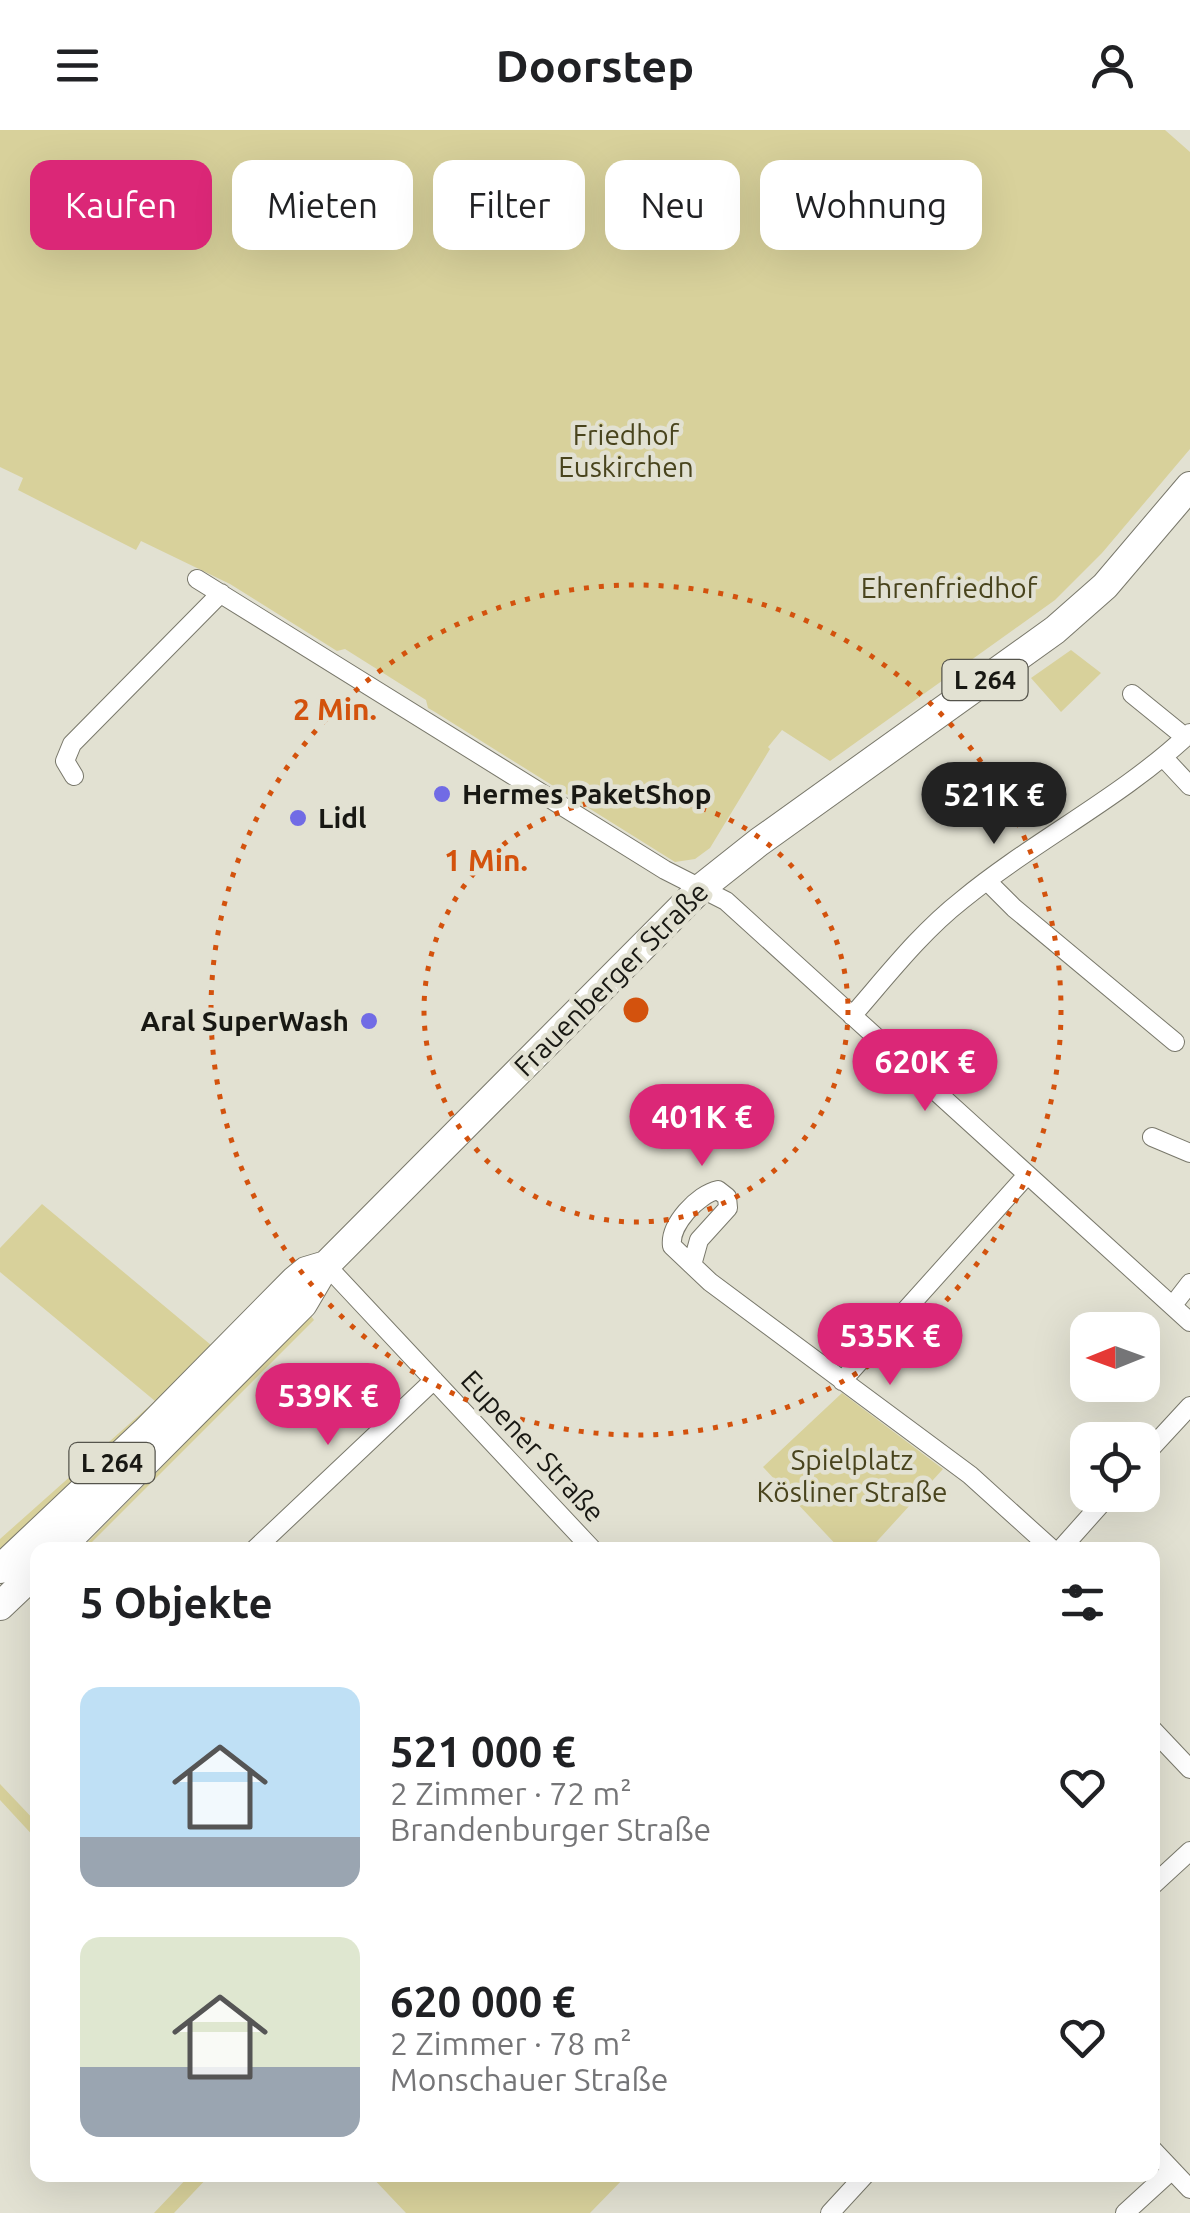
<!DOCTYPE html>
<html lang="de">
<meta charset="utf-8">
<style>
:root{--surface:#fff;--page:#f2f2f2;--text:#202124;--muted:#757577;--accent:#db2777}
body{margin:0;font-family:Ubuntu,sans-serif;background:var(--page);color:var(--text);height:100vh;display:flex;flex-direction:column;font-size:38px;white-space:nowrap}
*{box-sizing:border-box;margin:0}
p{font-size:32px;color:var(--muted)}
.icon{flex:none;width:55px;height:55px;fill:none;stroke:currentColor;stroke-width:2;stroke-linecap:round;stroke-linejoin:round}
.map{position:relative;flex:1;overflow:hidden}
.side{position:absolute;left:30px;top:1412px;width:1130px;height:640px;display:flex;flex-direction:column;background:var(--surface);border-radius:20px;box-shadow:0 10px 40px #0002}
.side>*{flex:none}
.top-card{position:absolute;left:30px;top:30px;width:1130px;height:90px;display:flex;gap:20px}
.needle{width:65px;rotate:269deg}
.controls{position:absolute;left:1070px;top:1182px;display:grid;gap:20px}
.controls a{display:grid;place-items:center;width:90px;height:90px;border-radius:20px;background:var(--surface);box-shadow:0 10px 40px #0002;font-size:50px}
.price{position:absolute;translate:-50% -85px;padding:0 22px;border-radius:35px;background:var(--accent);color:#fff;font-size:32px;line-height:65px;filter:drop-shadow(0 2px 5px #0008)}
.price::after{content:'';position:absolute;left:50%;top:60px;width:30px;height:22px;margin-left:-15px;background:inherit;clip-path:polygon(0 0,100% 0,50% 100%)}
.price.active{background:#222;color:#fff}
ul{padding:0;list-style:none}
li{display:flex;align-items:center;gap:30px;height:250px;padding:0 50px}
li span{display:grid;place-items:center;flex:none;width:280px;height:200px;border-radius:20px;color:#555}
li>.icon{margin-inline-start:auto}
span .icon{width:120px;height:120px;fill:#fffc;stroke-width:1}
li b{font-size:42px}
h2{display:flex;justify-content:space-between;align-items:center;height:120px;padding:0 50px;font-size:42px}
.chip{padding:0 35px;border-radius:20px;background:var(--surface);box-shadow:0 10px 40px #0002;font-size:35px;line-height:90px}
.chip.active{background:var(--accent);color:#fff}
header{display:flex;justify-content:space-between;align-items:center;height:130px;padding:0 50px;background:var(--surface);font-size:45px;font-weight:700}
.map>svg:first-child{display:block}
.green{fill:#d8d19b}
.lines{fill:none;stroke-linecap:round;stroke-linejoin:round}
.street-casing{stroke:#79786b;stroke-width:20}
.primary-casing{stroke:#79786b;stroke-width:30}
.street{stroke:#fff;stroke-width:18}
.primary{stroke:#fff;stroke-width:28}
.ring{fill:none;stroke:#d3520d;stroke-width:5;stroke-dasharray:5 10}
.poi-dot{fill:#716be5;stroke:#e2e1d2;stroke-width:4}
.labels{text-anchor:middle;stroke-width:9;stroke-linejoin:round;paint-order:stroke}
.shield{fill:#e2e1d2;stroke:#55544c;stroke-width:2.5}
.shield-label{font-size:25px;font-weight:bold;fill:#181813}
.park-label{font-size:28px;fill:#49441d;stroke:#e2e1d2}
.poi-label{font-size:28px;font-weight:bold;fill:#181813;stroke:#e2e1d2;text-anchor:start}
.street-label{font-size:28px;fill:#181813;stroke:#e2e1d2}
.centre{fill:#d3520d;stroke:#e2e1d2;stroke-width:5}
.ring-label{font-size:30px;text-anchor:middle;font-weight:bold;fill:#d3520d;stroke:#e2e1d2;stroke-width:9;stroke-linejoin:round;paint-order:stroke}
</style>
<header><svg class="icon" aria-label="menu" viewBox="0 0 24 24"><path d="M4 6h16M4 12h16M4 18h16"/></svg>Doorstep<svg class="icon" aria-label="person" viewBox="0 0 24 24"><circle cx="12" cy="8" r="4"/><path d="M4 21q1-7 8-7t8 7"/></svg></header>
<div class="map">
<svg width="1190" height="2083" viewBox="0 0 1190 2083">
<rect width="100%" height="100%" fill="#e2e1d2"/>
<!-- green -->
<path class="green" d="M 0,0 L 1165,0 L 1190,22 L 1190,319 L 1102,423 L 1055,470 L 830,631 L 782,600 L 768,617 L 770,619 L 710,718 L 695,729 L 675,732 L 435,582 L 428,578 L 426,570 L 345,519 L 337,521 L 230,454 L 141,411 L 136,420 L 18,360 L 23,348 L 0,337 Z
M 1071,520 L 1101,543 L 1061,582 L 1031,548 Z
M 42,1074 L 211,1215 L 156,1271 L 159,1275 L 0,1425 L 0,1409 L 155,1271 L 0,1142 L 0,1118 Z
M 311,1186 L 314,1190 L 84,1420 L 80,1420 Z
M 842,1263 L 943,1339 L 869,1420 L 841,1420 L 763,1337 Z
M 0,1654 L 37,1693 L 37,1710 L 0,1670 Z
M 190,2045 L 210,2045 L 174,2083 L 154,2083 Z
M 370,2045 L 627,2045 L 590,2083 L 406,2083 Z"/>
<g class="lines">
<defs>
<path id="street" d="M 197,449 L 665,740 L 726,771 L 1190,1192
M 1132,564 L 1185,607
M 1163,627 L 1190,656
M 74,646 L 65,631 L 72,614 L 221,463
M 987,751 L 1014,778 L 1175,912
M 852,886 C 887,846 920,803 962,770 C 1035,710 1121,668 1190,603
M 1152,1007 L 1190,1023
M 326,1135 L 593,1420
M 692,1135 L 699,1110 L 728,1078 L 727,1067 L 718,1060 C 698,1064 669,1095 672,1116 L 710,1152 L 970,1345 L 1053,1420
M 1173,1175 L 1190,1153
M 842,1251 L 1027,1045
M 1142,1328 L 1190,1276
M 254,1420 L 434,1250
M 1060,1420 L 1109,1365
M 1152,1599 L 1190,1639
M 1152,1756 L 1190,1721
M 1152,2019 L 1190,2059
M 830,2083 L 865,2045
M 1125,2083 L 1172,2040"/>
<path id="primary" d="M 58,1420 L 303,1174 L 326,1135 L 701,758 L 759,712 L 1055,500 L 1105,456 L 1190,356
M 0,1439 L 145,1302 L 295,1150 L 306,1141 L 326,1135
M 0,1476 L 38,1440"/>
</defs>
<!-- street casing -->
<use href="#street" class="street-casing"/>
<!-- primary casing -->
<use href="#primary" class="primary-casing"/>
<!-- street -->
<use href="#street" class="street"/>
<!-- primary -->
<use href="#primary" class="primary"/>
</g>
<!-- distance rings -->
<g class="ring">
<circle cx="636" cy="880" r="212"/>
<circle cx="636" cy="880" r="425"/>
</g>
<!-- markers -->
<g class="poi-dot">
<circle cx="442" cy="664" r="10"/>
<circle cx="298" cy="688" r="10"/>
<circle cx="369" cy="891" r="10"/>
</g>
<g class="labels">
<!-- shield labels -->
<g class="shield">
<rect x="942.5" y="530" width="85" height="40" rx="8"/>
<rect x="69.5" y="1313" width="85" height="40" rx="8"/>
</g>
<g class="shield-label">
<text x="985" y="559">L 264</text>
<text x="112" y="1342">L 264</text>
</g>
<!-- park labels -->
<g class="park-label">
<text x="626" y="315">Friedhof<tspan x="626" dy="32">Euskirchen</tspan></text>
<text x="949" y="468">Ehrenfriedhof</text>
<text x="852" y="1340">Spielplatz<tspan x="852" dy="32">Kösliner Straße</tspan></text>
</g>
<!-- poi labels -->
<g class="poi-label">
<text x="462" y="674">Hermes PaketShop</text>
<text x="318" y="698">Lidl</text>
<text x="349" y="901" text-anchor="end">Aral SuperWash</text>
</g>
<!-- street labels -->
<g class="street-label">
<text transform="translate(611 849) rotate(-45)" y="10">Frauenberger Straße</text>
<text transform="translate(533 1316) rotate(47)" y="10">Eupener Straße</text>
</g>
</g>
<circle cx="636" cy="880" r="15" class="centre"/>
<g class="ring-label">
<text x="335" y="590">2 Min.</text>
<text x="486" y="741">1 Min.</text>
</g>
</svg>
<div class="controls">
<a><svg class="needle" viewBox="-14 -14 28 28"><path d="M0-13l5 13h-10z" fill="#e53935"/><path d="M0 13l5-13h-10z" fill="#757577"/></svg></a>
<a><svg class="icon" aria-label="locate" viewBox="0 0 24 24"><circle cx="12" cy="12" r="6"/><path d="M12 2v4M12 18v4M2 12h4M18 12h4"/></svg></a>
</div>
<b class="price active" style="left:994px;top:717px">521K €</b>
<b class="price" style="left:925px;top:984px">620K €</b>
<b class="price" style="left:702px;top:1039px">401K €</b>
<b class="price" style="left:890px;top:1258px">535K €</b>
<b class="price" style="left:328px;top:1318px">539K €</b>
<div class="top-card">
<a class="chip active">Kaufen</a>
<a class="chip">Mieten</a>
<a class="chip">Filter</a>
<a class="chip">Neu</a>
<a class="chip">Wohnung</a>
</div>
<section class="side">
<h2>5 Objekte<svg class="icon" aria-label="filters" viewBox="0 0 24 24"><path d="M4 7h16M4 17h16"/><circle cx="9" cy="7" r="2"/><circle cx="15" cy="17" r="2"/></svg></h2>
<ul>
<li><span style="background:linear-gradient(#bfe0f5 75%,#9aa5b1 0)"><svg class="icon" aria-label="home" viewBox="0 0 24 24"><path d="M3 11l9-7 9 7M6 9v11h12V9"/></svg></span><div><b>521 000 €</b><p>2 Zimmer · 72 m²</p><p>Brandenburger Straße</p></div><svg class="icon" aria-label="heart" viewBox="0 0 24 24"><path d="M12 20l-8-8c-3-5 5-10 8-4 3-6 11-1 8 4z"/></svg></li>
<li><span style="background:linear-gradient(#dfe7d0 65%,#9aa5b1 0)"><svg class="icon" aria-label="home" viewBox="0 0 24 24"><path d="M3 11l9-7 9 7M6 9v11h12V9"/></svg></span><div><b>620 000 €</b><p>2 Zimmer · 78 m²</p><p>Monschauer Straße</p></div><svg class="icon" aria-label="heart" viewBox="0 0 24 24"><path d="M12 20l-8-8c-3-5 5-10 8-4 3-6 11-1 8 4z"/></svg></li>
</ul>
</section>
</div>
